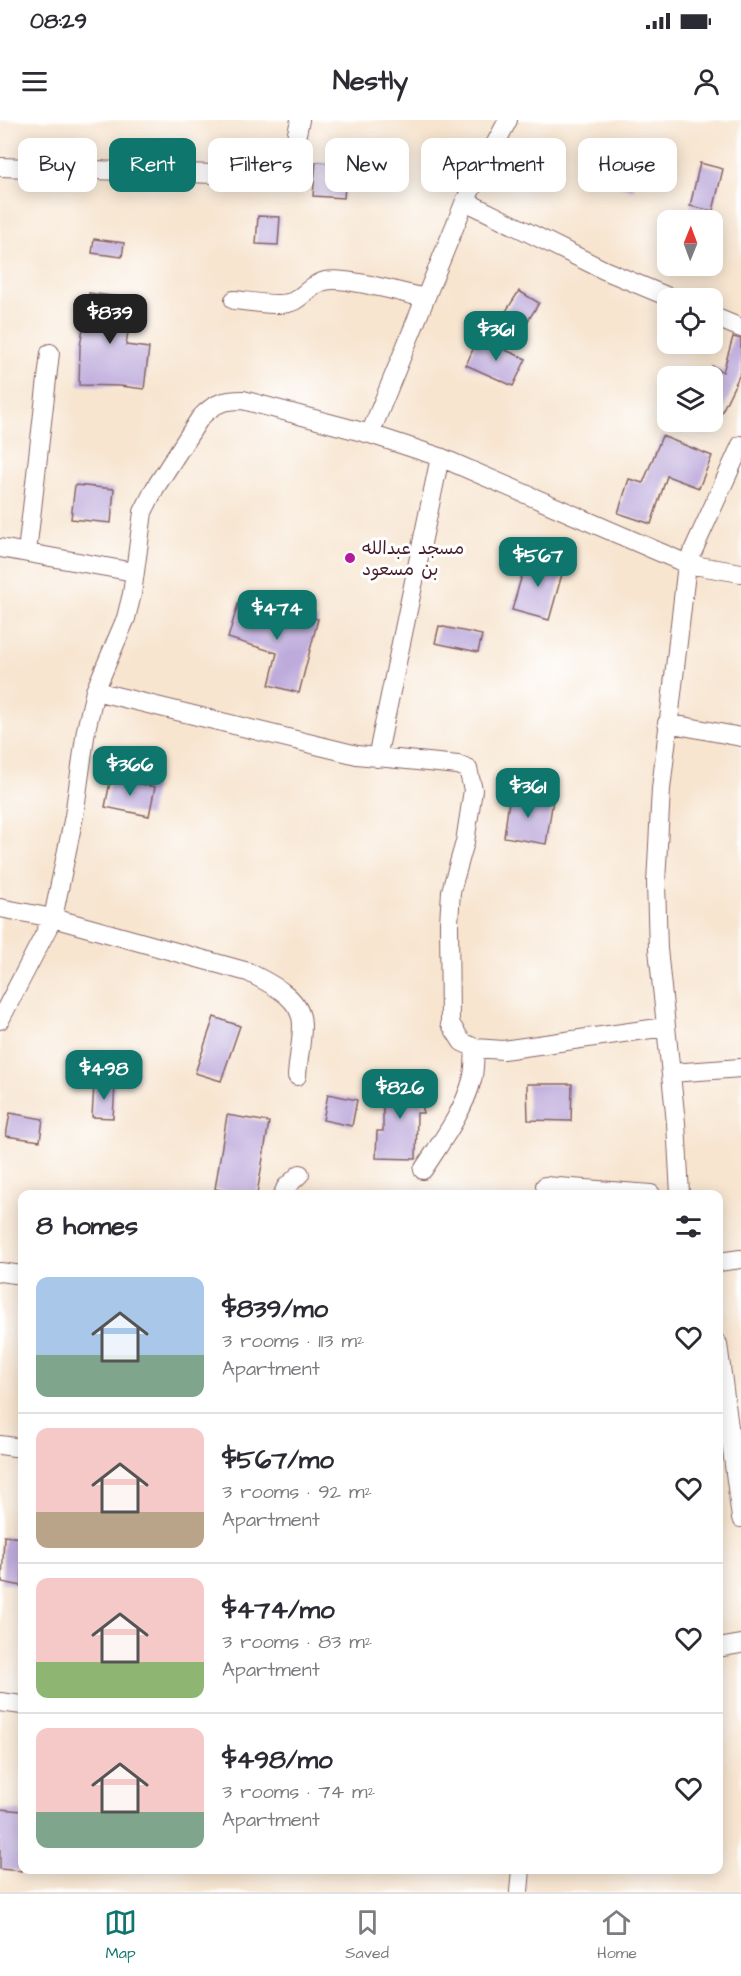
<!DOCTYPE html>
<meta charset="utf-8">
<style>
:root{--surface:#fff;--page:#f7f7f7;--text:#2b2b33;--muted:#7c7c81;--line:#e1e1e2;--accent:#0f766e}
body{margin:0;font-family:"Architects Daughter","Playpen Sans Arabic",sans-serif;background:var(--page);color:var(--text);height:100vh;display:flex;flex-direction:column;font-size:22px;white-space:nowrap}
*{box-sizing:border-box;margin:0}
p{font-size:20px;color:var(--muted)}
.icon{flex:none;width:33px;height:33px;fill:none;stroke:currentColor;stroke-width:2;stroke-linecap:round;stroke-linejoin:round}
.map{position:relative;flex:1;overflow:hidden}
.details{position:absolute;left:18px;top:1070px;width:705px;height:684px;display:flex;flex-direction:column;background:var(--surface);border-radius:12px;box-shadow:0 3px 15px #0003}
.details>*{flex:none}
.banner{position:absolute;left:18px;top:18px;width:705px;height:54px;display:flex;gap:12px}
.needle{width:39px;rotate:1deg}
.buttons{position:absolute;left:657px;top:90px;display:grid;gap:12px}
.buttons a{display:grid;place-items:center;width:66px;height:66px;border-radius:12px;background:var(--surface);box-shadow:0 3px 15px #0003;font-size:30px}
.price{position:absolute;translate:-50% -51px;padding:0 14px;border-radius:12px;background:var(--accent);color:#fff;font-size:20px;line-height:39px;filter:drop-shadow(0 2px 3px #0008)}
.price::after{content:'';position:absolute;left:50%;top:36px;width:18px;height:14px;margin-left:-9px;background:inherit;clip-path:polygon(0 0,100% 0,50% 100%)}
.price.selected{background:#222;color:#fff}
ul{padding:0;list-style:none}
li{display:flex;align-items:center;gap:18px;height:150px;padding:0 18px}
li+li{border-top:2px solid var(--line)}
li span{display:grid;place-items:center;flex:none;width:168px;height:120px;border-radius:12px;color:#555}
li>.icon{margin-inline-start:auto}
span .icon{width:72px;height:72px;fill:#fffc;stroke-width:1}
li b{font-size:26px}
h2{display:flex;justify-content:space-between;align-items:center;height:72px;padding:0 18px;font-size:26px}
.tag{padding:0 21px;border-radius:12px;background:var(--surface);box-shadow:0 3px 15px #0003;font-size:21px;line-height:54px}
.tag.selected{background:var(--accent);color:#fff}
.status{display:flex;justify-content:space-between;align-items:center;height:42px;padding:0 30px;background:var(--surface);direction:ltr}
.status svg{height:16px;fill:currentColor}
header{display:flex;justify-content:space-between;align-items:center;height:78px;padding:0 18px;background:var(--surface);font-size:27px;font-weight:800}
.tabs{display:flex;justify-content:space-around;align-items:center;height:84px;border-top:2px solid var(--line);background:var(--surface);font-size:16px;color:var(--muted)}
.tabs a{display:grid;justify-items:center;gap:3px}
.tabs .selected{color:var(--accent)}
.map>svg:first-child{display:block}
.building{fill:#beabdc}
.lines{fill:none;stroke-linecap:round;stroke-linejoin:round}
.street-casing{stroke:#876465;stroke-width:20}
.street{stroke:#fff;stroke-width:18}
.poi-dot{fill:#b5179e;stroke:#fff;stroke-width:2}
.labels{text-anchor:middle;stroke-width:6;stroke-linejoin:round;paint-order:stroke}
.poi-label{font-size:18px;fill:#4a1f2b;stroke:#fff;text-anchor:start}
</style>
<div class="status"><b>08:29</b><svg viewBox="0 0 49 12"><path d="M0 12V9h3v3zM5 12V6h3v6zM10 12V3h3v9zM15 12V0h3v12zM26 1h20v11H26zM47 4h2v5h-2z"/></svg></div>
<header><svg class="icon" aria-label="menu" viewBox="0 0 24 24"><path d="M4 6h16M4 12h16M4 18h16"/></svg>Nestly<svg class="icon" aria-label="person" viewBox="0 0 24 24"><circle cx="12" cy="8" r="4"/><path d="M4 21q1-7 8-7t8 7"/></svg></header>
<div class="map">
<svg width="741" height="1772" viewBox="0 0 741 1772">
<rect width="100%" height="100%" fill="#fff"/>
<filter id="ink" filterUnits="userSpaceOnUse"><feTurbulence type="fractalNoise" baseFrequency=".0167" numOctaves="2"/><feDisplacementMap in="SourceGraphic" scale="12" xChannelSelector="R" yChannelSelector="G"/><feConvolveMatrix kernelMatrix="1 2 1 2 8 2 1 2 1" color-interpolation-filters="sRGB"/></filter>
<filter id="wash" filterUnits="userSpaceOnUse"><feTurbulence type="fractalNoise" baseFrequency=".008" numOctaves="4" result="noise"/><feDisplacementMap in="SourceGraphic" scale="24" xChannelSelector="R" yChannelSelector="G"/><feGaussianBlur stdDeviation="1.35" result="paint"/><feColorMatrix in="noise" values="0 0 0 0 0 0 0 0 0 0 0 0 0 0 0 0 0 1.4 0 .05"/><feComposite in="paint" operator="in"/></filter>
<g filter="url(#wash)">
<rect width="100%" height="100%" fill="#f7e5d0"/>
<g id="blocks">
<!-- building -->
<path class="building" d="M 612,20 L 646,31 L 633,70 L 599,58 Z
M 316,42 L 347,44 L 344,78 L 313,76 Z
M 700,43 L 723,49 L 713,91 L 690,86 Z
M 258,96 L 280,97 L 278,125 L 256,124 Z
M 94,119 L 124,123 L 122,137 L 92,133 Z
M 519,171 L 539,183 L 526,204 L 506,191 Z
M 89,173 L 133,179 L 126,225 L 149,228 L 144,269 L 120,266 L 79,265 L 80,226 Z
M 733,217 L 741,219 L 741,252 L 712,312 L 712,246 L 723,252 Z
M 478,218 L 526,239 L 513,266 L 466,245 Z
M 662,316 L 712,336 L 699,368 L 667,356 L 651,404 L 618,393 L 629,359 L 643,363 Z
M 75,365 L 114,369 L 111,403 L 71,399 Z
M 527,437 L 564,447 L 549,500 L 512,490 Z
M 239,481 L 287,495 L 288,491 L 318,499 L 299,573 L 269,565 L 277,533 L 228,518 Z
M 439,506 L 482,515 L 478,532 L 435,523 Z
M 111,657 L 155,667 L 149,696 L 105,687 Z
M 510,674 L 553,680 L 546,724 L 504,717 Z
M 214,897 L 240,906 L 221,961 L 195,953 Z
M 383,962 L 423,962 L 423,993 L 417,993 L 416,1039 L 376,1038 L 377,1011 L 383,1011 Z
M 94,964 L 115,965 L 113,998 L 92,997 Z
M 527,964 L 572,964 L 571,1001 L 528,1000 Z
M 328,974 L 357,980 L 352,1006 L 323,1000 Z
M 10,993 L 43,999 L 40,1021 L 6,1016 Z
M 227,995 L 269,1002 L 257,1074 L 242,1074 L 215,1069 Z
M 4,1416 L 22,1418 L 22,1466 L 2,1462 Z
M 0,1689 L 22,1691 L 21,1751 L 0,1749 Z"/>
</g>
</g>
<g filter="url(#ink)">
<use href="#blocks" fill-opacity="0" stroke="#876465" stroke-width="1.5"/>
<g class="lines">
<defs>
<path id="street" d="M 296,18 L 300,0
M 0,47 L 215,54
M 465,81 L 604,150 L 671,178
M 234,180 C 249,181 281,188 294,181 C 305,175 312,164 325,161 C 344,156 403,173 425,178
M 712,196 L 741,208
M 370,314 L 465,81 L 508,0
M 0,428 L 134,452
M 27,432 L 50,233
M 95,571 L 357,635 L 458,645 L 468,649 L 473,670 L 465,722 L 451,771 L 449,803 L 450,903 L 462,922 L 475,928 L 503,930 L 665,907
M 667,603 L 741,617
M 377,638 L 440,337
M 0,788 L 53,798 L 248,852 C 269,863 302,877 302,905 C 302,922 298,939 297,956
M 0,900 L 53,798 L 74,696 L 86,610 L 95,571 L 126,498 L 132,474 L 143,392 L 155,368 L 200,298 C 214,283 224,280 243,280 L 370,314 L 440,337 L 687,444 L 741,453
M 671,953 L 741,948
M 423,1050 C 441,1022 463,993 472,960 C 475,950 474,938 475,928
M 545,1066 L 651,1074
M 283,1074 L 286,1067 L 300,1054
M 680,1074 L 676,1003 L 658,829 L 656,763 L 661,669 L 687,444 L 741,325
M 718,1142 L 741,1139
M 0,1152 L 22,1155
M 718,1224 L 741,1398
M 0,1325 L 22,1328
M 718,1528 L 741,1524
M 0,1582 L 22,1585
M 519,1772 L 521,1749"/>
</defs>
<!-- street casing -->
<use href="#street" class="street-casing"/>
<!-- street -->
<use href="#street" class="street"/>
</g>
</g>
<!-- markers -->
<circle class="poi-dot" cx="350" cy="438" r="6"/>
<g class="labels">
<!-- poi labels -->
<g class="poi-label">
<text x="362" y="434">مسجد عبدالله<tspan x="362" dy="21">بن مسعود</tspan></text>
</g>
</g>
</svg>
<div class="buttons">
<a><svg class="needle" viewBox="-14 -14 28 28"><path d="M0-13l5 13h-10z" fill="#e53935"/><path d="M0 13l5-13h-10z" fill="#7c7c81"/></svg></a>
<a><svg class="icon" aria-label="locate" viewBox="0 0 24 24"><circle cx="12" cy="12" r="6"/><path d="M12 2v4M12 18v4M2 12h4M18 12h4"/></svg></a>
<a><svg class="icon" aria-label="layers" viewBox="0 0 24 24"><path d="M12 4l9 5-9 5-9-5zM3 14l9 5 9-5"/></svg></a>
</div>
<b class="price selected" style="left:110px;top:225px">$839</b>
<b class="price" style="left:496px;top:242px">$361</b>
<b class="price" style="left:538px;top:468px">$567</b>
<b class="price" style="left:277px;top:521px">$474</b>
<b class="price" style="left:130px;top:677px">$366</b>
<b class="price" style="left:528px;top:699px">$361</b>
<b class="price" style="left:104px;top:981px">$498</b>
<b class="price" style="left:400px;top:1000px">$826</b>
<div class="banner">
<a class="tag">Buy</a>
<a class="tag selected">Rent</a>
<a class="tag">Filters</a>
<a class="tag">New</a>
<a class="tag">Apartment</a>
<a class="tag">House</a>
</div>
<section class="details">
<h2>8 homes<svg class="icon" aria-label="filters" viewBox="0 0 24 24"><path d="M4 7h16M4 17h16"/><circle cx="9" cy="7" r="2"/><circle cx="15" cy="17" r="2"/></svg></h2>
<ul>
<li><span style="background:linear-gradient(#a9c7e8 65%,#7fa58c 0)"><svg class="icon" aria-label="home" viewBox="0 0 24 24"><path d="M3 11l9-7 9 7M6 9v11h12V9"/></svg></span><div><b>$839/mo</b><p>3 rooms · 113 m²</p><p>Apartment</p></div><svg class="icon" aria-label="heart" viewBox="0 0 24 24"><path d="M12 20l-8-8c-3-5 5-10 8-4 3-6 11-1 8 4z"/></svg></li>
<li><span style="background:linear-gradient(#f6c9c9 70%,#b9a48a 0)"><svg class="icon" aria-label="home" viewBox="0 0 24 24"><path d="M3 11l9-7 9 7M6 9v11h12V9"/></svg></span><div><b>$567/mo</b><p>3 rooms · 92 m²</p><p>Apartment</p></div><svg class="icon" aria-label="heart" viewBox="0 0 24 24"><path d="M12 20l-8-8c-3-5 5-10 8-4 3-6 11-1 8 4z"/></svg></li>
<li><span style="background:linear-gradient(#f6c9c9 70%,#8fb573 0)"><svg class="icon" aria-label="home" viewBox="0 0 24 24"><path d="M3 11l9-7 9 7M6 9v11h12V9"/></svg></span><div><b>$474/mo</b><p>3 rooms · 83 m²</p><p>Apartment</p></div><svg class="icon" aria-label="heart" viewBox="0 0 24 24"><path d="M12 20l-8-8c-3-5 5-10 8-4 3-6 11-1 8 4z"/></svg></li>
<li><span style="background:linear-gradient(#f6c9c9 70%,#7fa58c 0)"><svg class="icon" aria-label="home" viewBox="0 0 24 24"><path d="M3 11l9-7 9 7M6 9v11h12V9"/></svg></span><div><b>$498/mo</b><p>3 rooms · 74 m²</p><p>Apartment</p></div><svg class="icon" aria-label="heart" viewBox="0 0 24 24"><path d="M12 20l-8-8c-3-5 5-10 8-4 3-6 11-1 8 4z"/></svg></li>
</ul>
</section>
</div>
<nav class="tabs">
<a class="selected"><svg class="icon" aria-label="map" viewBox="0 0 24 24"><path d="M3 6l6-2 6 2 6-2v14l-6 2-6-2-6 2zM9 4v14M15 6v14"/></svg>Map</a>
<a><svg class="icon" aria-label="saved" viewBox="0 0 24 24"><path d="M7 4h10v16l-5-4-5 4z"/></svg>Saved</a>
<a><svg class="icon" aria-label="home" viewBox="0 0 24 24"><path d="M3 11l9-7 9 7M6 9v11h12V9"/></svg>Home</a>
</nav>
